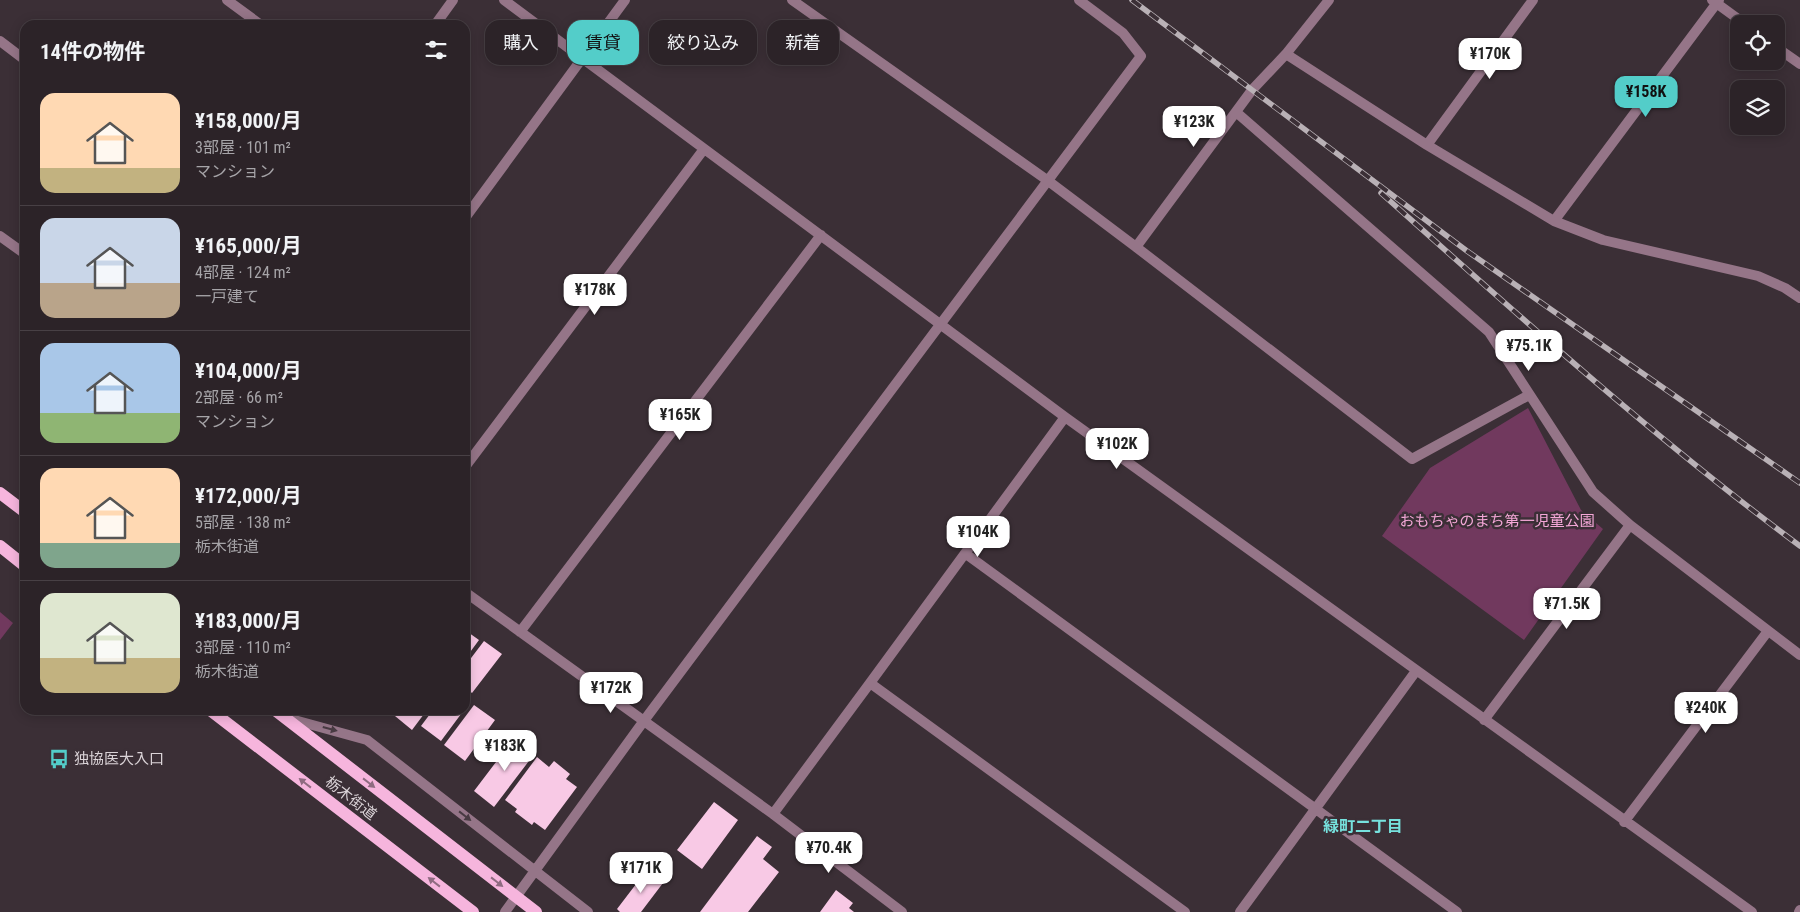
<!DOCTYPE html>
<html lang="ja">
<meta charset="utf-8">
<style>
:root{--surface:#2c2328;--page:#382f34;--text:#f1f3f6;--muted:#a6a4a8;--line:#484045;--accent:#53cdc9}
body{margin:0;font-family:"Roboto Condensed","Noto Sans JP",sans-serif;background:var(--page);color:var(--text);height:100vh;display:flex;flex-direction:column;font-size:19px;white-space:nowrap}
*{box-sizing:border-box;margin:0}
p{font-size:16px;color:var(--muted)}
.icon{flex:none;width:28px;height:28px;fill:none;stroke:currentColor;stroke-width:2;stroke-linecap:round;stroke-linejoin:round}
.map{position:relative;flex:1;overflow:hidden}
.drawer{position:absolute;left:20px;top:20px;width:450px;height:695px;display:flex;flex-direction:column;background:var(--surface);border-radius:15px;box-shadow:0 2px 12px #0003,0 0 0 1px var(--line)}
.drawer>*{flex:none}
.guide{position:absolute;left:485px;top:20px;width:475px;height:45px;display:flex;gap:10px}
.buttons{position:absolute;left:1730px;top:15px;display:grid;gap:10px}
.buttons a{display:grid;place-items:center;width:55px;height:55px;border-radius:10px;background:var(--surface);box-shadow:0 2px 12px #0003,0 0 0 1px var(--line);font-size:25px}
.price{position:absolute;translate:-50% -42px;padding:0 11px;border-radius:10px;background:#fff;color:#222;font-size:16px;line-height:32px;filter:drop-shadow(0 1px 2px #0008)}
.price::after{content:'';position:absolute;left:50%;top:30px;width:15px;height:11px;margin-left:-8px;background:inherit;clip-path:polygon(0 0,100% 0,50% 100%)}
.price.active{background:var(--accent);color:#111}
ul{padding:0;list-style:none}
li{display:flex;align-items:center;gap:15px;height:125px;padding:0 20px}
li+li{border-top:1px solid var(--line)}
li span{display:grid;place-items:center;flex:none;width:140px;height:100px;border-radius:15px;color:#555}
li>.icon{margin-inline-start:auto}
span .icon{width:60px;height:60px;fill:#fffc;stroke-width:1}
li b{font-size:21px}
h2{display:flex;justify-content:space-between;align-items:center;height:60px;padding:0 20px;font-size:21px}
.tag{padding:0 18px;border-radius:15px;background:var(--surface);box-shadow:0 2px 12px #0003,0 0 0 1px var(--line);font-size:18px;line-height:45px}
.tag.active{background:var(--accent);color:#111}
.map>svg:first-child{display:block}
.green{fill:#71395e}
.building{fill:#f8c9e5}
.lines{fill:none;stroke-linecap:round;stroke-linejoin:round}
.street{stroke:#957588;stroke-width:10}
.primary{stroke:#f6b5dd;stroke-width:12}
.rail-casing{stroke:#b9b1b6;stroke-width:5.5}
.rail{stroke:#3b2f36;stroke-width:4;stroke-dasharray:11;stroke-linecap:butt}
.oneway{fill:#483a42}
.oneway2{fill:#8f6b81}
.labels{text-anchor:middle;stroke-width:5;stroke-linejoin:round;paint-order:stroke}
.park-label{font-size:15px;fill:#f4a7d7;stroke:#3b2f36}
.poi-label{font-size:15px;fill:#dad3d7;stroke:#3b2f36;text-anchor:start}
.street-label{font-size:15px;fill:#dad3d7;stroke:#3b2f36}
.neighbourhood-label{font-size:16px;font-weight:bold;fill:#76e2de;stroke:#3b2f36}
</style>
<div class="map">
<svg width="1800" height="912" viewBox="0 0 1800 912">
<rect width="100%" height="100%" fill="#3b2f36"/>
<!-- green -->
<path class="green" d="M 1528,408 L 1581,510 L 1603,529 L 1524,640 L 1382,536 L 1430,468 Z
M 0,612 L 13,623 L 0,640 Z"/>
<!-- building -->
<path class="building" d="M 465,630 L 479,640 L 465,659 Z
M 484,641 L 502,654 L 472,693 L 465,687 L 465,666 Z
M 474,705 L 495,720 L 465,761 L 444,745 Z
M 400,710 L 427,710 L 412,730 L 395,716 Z
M 433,710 L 464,710 L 441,741 L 421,726 Z
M 515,737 L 535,753 L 494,807 L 474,791 Z
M 537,757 L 549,767 L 554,761 L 570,774 L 566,779 L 577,787 L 545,830 L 534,822 L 532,825 L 515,812 L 517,809 L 505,800 Z
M 714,802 L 738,820 L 702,869 L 677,850 Z
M 757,836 L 772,847 L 763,859 L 779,872 L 748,912 L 700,912 Z
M 646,871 L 663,883 L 641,912 L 620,912 L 617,909 Z
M 836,890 L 853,903 L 849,908 L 854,912 L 820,912 Z"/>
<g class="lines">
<!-- street -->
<path class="street" d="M 227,0 L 261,25
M 504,0 L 1065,417 L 1752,912
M 792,0 L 1047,180 L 1136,247 L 1252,90 L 1286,54 L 1329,0
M 1712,0 L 1745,24
M 435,25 L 453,0
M 0,41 L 25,60
M 1776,47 L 1800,64
M 1286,54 L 1427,145 L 1554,221 L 1603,240 L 1758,276 L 1785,288 L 1800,298
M 1236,112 L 1489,332 L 1593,492 L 1630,525 L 1800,655
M 1427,145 L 1533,0
M 465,218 L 625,0
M 1554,221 L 1719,0
M 0,236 L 25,254
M 1136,247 L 1412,459 L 1529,395
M 465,467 L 704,149
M 966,554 L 1457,912
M 465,592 L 773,814 L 902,912
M 520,632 L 821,235
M 870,683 L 1065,417
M 287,718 L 367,740 L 588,912
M 1484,720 L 1630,525
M 773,814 L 870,683 L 1185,912
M 1624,822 L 1768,631
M 505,912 L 643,722 L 1141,56 L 1123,33 L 1079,0
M 1240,912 L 1416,671
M 1799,912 L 1800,910"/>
<!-- primary -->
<path class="primary" d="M 0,493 L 25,512
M 0,546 L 25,566
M 210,710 L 473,912
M 275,710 L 536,912"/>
<defs>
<path id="rail" d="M 1132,0 L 1467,251 L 1800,483
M 1381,193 C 1517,314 1653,437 1800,546"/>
</defs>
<!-- rail casing -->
<use href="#rail" class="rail-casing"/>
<!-- rail -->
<use href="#rail" class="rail"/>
</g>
<!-- one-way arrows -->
<defs><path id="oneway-solid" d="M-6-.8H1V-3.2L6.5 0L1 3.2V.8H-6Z" transform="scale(1.25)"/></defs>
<g class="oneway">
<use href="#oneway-solid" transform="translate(330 729) rotate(15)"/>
<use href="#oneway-solid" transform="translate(465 816) rotate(38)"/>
</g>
<g class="oneway2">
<use href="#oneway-solid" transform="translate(305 783) rotate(-142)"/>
<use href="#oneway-solid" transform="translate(369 783) rotate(38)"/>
<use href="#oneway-solid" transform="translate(434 882) rotate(-142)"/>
<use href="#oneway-solid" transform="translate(497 882) rotate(38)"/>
</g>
<!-- icons -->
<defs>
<symbol id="bus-bare" viewBox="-9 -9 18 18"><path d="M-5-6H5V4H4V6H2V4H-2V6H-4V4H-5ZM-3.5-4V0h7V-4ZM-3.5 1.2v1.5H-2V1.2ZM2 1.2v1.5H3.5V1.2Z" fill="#53cdc9" stroke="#3b2f36" stroke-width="2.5" paint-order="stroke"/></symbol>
</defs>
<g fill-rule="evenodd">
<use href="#bus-bare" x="45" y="745" width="28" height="28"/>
</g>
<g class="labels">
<!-- park labels -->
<g class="park-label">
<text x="1497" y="526">おもちゃのまち第一児童公園</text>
</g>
<!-- poi labels -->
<g class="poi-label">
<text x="74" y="764">独協医大入口</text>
</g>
<!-- street labels -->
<g class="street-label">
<text transform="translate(351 798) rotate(38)" y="5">栃木街道</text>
</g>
<!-- neighbourhood labels -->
<g class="neighbourhood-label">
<text x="1363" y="832">緑町二丁目</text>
</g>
</g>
</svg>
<div class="buttons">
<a><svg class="icon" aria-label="locate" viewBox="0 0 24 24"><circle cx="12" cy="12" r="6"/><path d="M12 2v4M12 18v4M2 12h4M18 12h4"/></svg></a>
<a><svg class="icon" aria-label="layers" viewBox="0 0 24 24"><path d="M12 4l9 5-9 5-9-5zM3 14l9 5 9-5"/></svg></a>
</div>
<b class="price" style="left:1490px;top:80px">¥170K</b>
<b class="price active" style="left:1646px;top:118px">¥158K</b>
<b class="price" style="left:1194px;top:148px">¥123K</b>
<b class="price" style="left:595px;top:316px">¥178K</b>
<b class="price" style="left:1529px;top:372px">¥75.1K</b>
<b class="price" style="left:680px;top:441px">¥165K</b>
<b class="price" style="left:1117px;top:470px">¥102K</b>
<b class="price" style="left:978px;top:558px">¥104K</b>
<b class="price" style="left:1567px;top:630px">¥71.5K</b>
<b class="price" style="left:611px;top:714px">¥172K</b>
<b class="price" style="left:1706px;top:734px">¥240K</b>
<b class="price" style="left:505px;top:772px">¥183K</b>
<b class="price" style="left:829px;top:874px">¥70.4K</b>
<b class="price" style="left:641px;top:894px">¥171K</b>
<div class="guide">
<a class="tag">購入</a>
<a class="tag active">賃貸</a>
<a class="tag">絞り込み</a>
<a class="tag">新着</a>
</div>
<section class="drawer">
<h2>14件の物件<svg class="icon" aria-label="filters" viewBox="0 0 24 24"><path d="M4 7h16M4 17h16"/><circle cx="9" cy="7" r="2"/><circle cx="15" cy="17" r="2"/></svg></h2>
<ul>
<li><span style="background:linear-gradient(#ffd9b3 75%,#c2b280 0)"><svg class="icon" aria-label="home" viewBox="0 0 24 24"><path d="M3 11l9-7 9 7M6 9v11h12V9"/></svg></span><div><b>¥158,000/月</b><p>3部屋 · 101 m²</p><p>マンション</p></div></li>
<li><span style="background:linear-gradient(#c9d6e8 65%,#b9a48a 0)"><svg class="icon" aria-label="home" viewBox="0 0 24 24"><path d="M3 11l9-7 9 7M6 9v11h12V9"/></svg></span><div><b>¥165,000/月</b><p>4部屋 · 124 m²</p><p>一戸建て</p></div></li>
<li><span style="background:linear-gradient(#a9c7e8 70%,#8fb573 0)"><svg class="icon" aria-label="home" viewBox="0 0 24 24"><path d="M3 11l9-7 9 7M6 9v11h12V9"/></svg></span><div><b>¥104,000/月</b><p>2部屋 · 66 m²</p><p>マンション</p></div></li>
<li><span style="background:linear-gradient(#ffd9b3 75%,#7fa58c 0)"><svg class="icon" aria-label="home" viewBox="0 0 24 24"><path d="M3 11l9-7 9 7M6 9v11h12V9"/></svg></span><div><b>¥172,000/月</b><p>5部屋 · 138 m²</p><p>栃木街道</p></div></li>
<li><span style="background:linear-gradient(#dfe7d0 65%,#c2b280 0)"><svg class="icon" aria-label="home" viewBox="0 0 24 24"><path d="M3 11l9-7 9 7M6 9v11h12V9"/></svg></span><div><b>¥183,000/月</b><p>3部屋 · 110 m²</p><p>栃木街道</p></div></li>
</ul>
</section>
</div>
